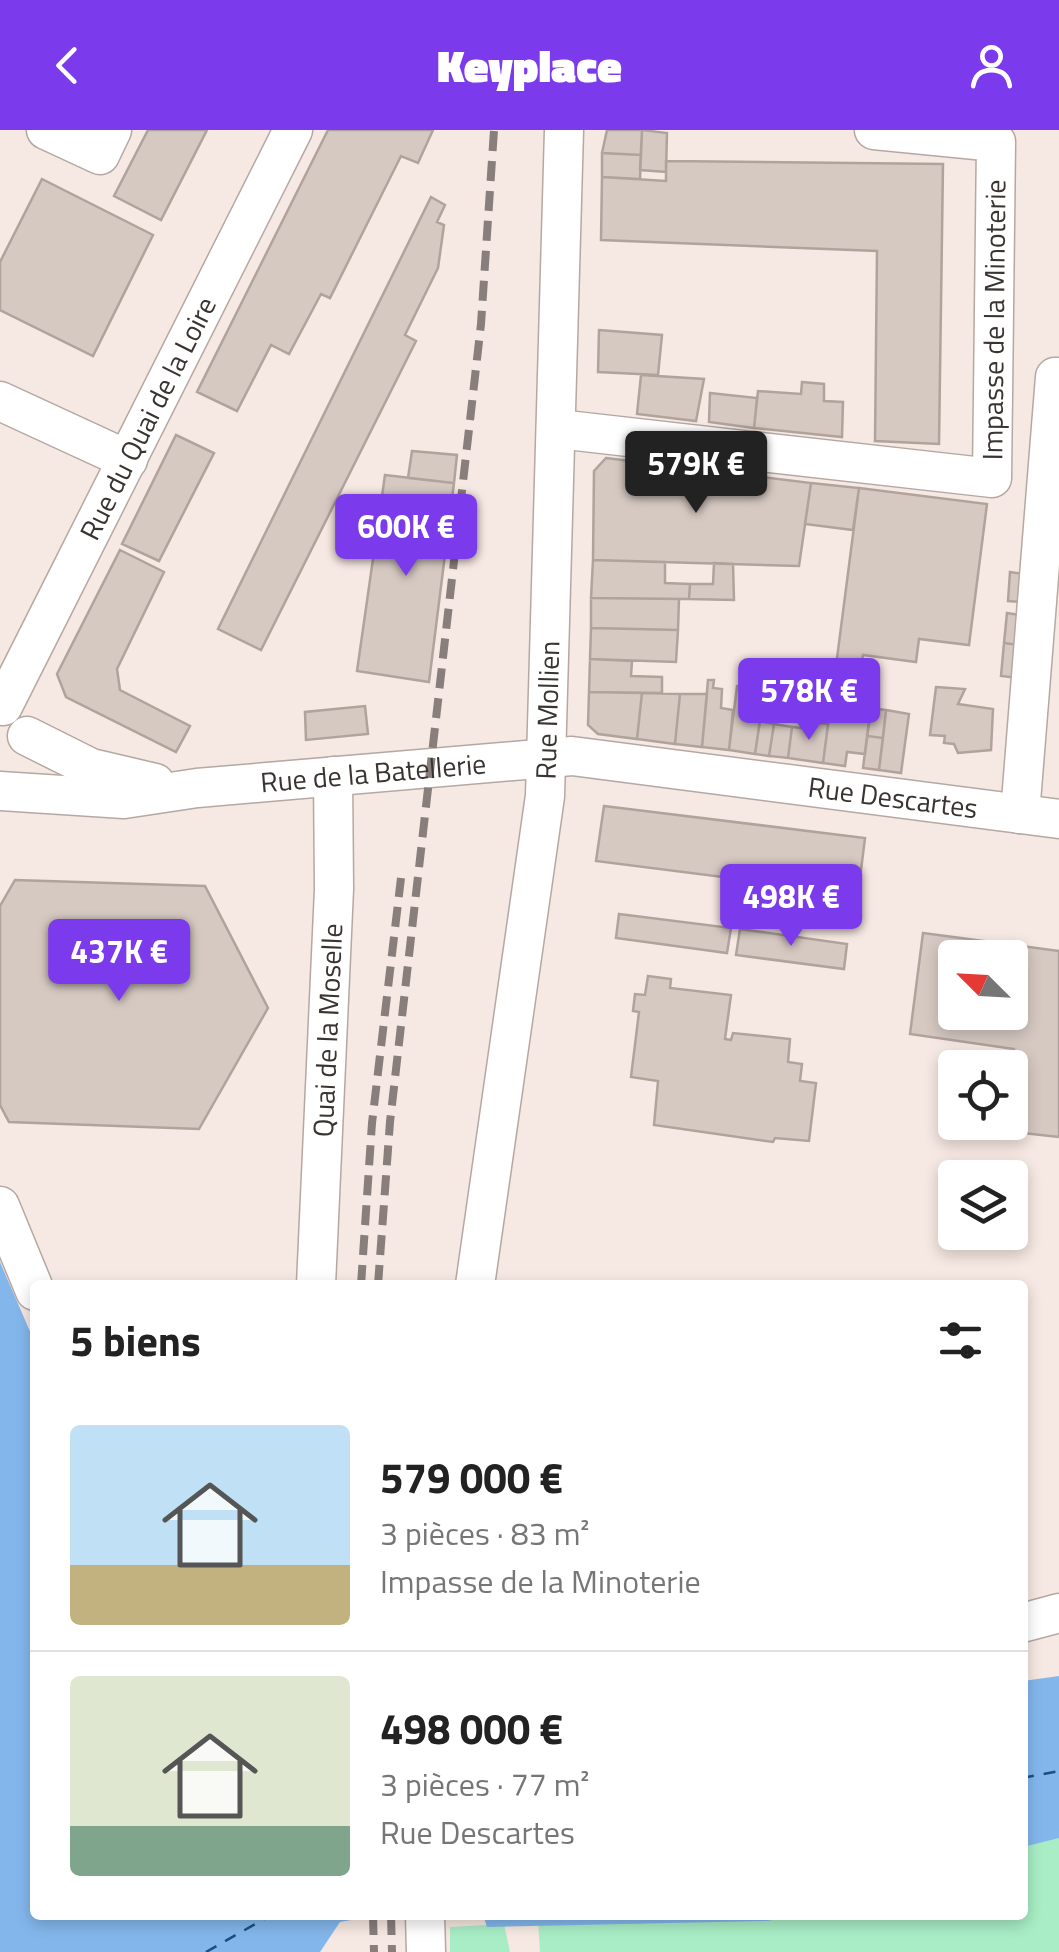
<!DOCTYPE html>
<html lang="fr">
<meta charset="utf-8">
<style>
:root{--surface:#fff;--page:#f2f2f2;--text:#222;--muted:#767676;--line:#e0e0e0;--accent:#7c3aed}
body{margin:0;font-family:"Titillium Web",sans-serif;background:var(--page);color:var(--text);height:100vh;display:flex;flex-direction:column;font-size:38px;white-space:nowrap}
*{box-sizing:border-box;margin:0}
p{font-size:32px;color:var(--muted)}
.icon{flex:none;width:55px;height:55px;fill:none;stroke:currentColor;stroke-width:2;stroke-linecap:round;stroke-linejoin:round}
.map{position:relative;flex:1;overflow:hidden}
.drawer{position:absolute;left:30px;top:1150px;width:998px;height:640px;display:flex;flex-direction:column;background:var(--surface);border-radius:10px;box-shadow:0 5px 15px #0003}
.drawer>*{flex:none}
.needle{width:65px;rotate:294deg}
.fabs{position:absolute;left:938px;top:810px;display:grid;gap:20px}
.fabs a{display:grid;place-items:center;width:90px;height:90px;border-radius:10px;background:var(--surface);box-shadow:0 5px 15px #0003;font-size:50px}
.price{position:absolute;translate:-50% -85px;padding:0 22px;border-radius:10px;background:var(--accent);color:#fff;font-size:32px;line-height:65px;filter:drop-shadow(0 2px 5px #0008)}
.price::after{content:'';position:absolute;left:50%;top:60px;width:30px;height:22px;margin-left:-15px;background:inherit;clip-path:polygon(0 0,100% 0,50% 100%)}
.price.selected{background:#222;color:#fff}
ul{padding:0;list-style:none}
li{display:flex;align-items:center;gap:30px;height:250px;padding:0 40px}
li+li{border-top:2px solid var(--line)}
li span{display:grid;place-items:center;flex:none;width:280px;height:200px;border-radius:10px;color:#555}
li>.icon{margin-inline-start:auto}
span .icon{width:120px;height:120px;fill:#fffc;stroke-width:1}
li b{font-size:42px}
h2{display:flex;justify-content:space-between;align-items:center;height:120px;padding:0 40px;font-size:42px}
header{display:flex;justify-content:space-between;align-items:center;height:130px;padding:0 40px;background:var(--accent);color:#fff;font-size:45px;font-weight:800}
.map>svg:first-child{display:block}
.green{fill:#a8edc5}
.water{fill:#83b7ec}
.lines{fill:none;stroke-linecap:round;stroke-linejoin:round}
.ferry{stroke:#1a5081;stroke-width:2.5;stroke-dasharray:12 10;stroke-linecap:butt}
.building{fill:#d6c9c2;stroke:#b0a39d;stroke-width:2.5;fill-rule:evenodd}
.minor-casing{stroke:#b5a8a2;stroke-width:41}
.minor{stroke:#fff;stroke-width:38}
.rail{stroke:#887e7b;stroke-width:8;stroke-dasharray:20 10;stroke-linecap:butt}
.labels{text-anchor:middle;stroke-width:8;stroke-linejoin:round;paint-order:stroke}
.street-label{font-size:28px;fill:#393331;stroke:#fff}
</style>
<header><svg class="icon" aria-label="back" viewBox="0 0 24 24"><path d="M15 5l-7 7 7 7"/></svg>Keyplace<svg class="icon" aria-label="person" viewBox="0 0 24 24"><circle cx="12" cy="8" r="4"/><path d="M4 21q1-7 8-7t8 7"/></svg></header>
<div class="map">
<svg width="1059" height="1822" viewBox="0 0 1059 1822">
<rect width="100%" height="100%" fill="#f6e8e2"/>
<!-- green -->
<path class="green" d="M 1059,1706 L 1059,1822 L 540,1822 L 538,1790 L 611,1785 L 1022,1785 L 1023,1713 Z
M 504,1794 L 510,1822 L 450,1822 L 450,1797 Z"/>
<!-- water -->
<path class="water" d="M 0,1132 L 35,1213 L 35,1785 L 379,1785 L 340,1792 L 320,1822 L 0,1822 Z
M 1059,1546 L 1059,1708 L 1023,1717 L 1023,1551 Z
M 483,1785 L 810,1785 L 766,1791 L 487,1797 Z"/>
<g class="lines">
<!-- ferry -->
<path class="ferry" d="M 1022,1648 L 1059,1641
M 206,1822 L 271,1785"/>
</g>
<!-- building -->
<path class="building" d="M 148,0 L 207,0 L 161,90 L 114,66 Z
M 328,0 L 433,0 L 418,33 L 401,26 L 330,168 L 321,164 L 289,224 L 271,215 L 237,281 L 197,262 Z
M 607,0 L 642,0 L 641,25 L 602,23 Z
M 642,0 L 667,3 L 666,42 L 640,40 Z
M 602,23 L 641,25 L 640,49 L 602,47 Z
M 666,31 L 943,34 L 939,314 L 875,311 L 877,121 L 601,110 L 602,47 L 666,51 Z
M 42,49 L 153,105 L 93,226 L 0,180 L 0,132 Z
M 431,67 L 445,75 L 437,92 L 444,95 L 438,138 L 405,205 L 416,211 L 261,520 L 218,499 Z
M 599,200 L 662,205 L 658,245 L 598,242 Z
M 641,245 L 704,249 L 696,291 L 637,284 Z
M 802,252 L 824,254 L 824,271 L 843,272 L 842,307 L 754,298 L 758,261 L 801,264 Z
M 710,263 L 757,268 L 754,298 L 709,292 Z
M 176,305 L 214,323 L 159,431 L 122,414 Z
M 412,321 L 457,325 L 454,353 L 408,348 Z
M 606,328 L 811,353 L 799,436 L 593,430 L 594,341 Z
M 385,345 L 454,353 L 429,552 L 357,541 Z
M 811,353 L 859,358 L 853,400 L 805,394 Z
M 859,358 L 987,374 L 969,515 L 919,509 L 916,532 L 863,525 L 861,540 L 836,536 Z
M 120,420 L 164,442 L 117,539 L 120,560 L 190,596 L 176,622 L 66,567 L 57,544 Z
M 593,430 L 665,432 L 665,453 L 690,454 L 689,469 L 591,468 Z
M 714,433 L 733,434 L 734,470 L 689,469 L 690,454 L 713,454 Z
M 1010,442 L 1024,444 L 1022,472 L 1008,471 Z
M 591,468 L 679,469 L 678,500 L 591,498 Z
M 1007,483 L 1020,485 L 1018,515 L 1004,513 Z
M 591,498 L 678,500 L 676,532 L 590,529 Z
M 1004,513 L 1021,515 L 1019,548 L 1001,546 Z
M 590,529 L 632,531 L 631,546 L 662,547 L 662,563 L 589,562 Z
M 836,536 L 861,540 L 859,558 L 833,555 Z
M 708,550 L 714,550 L 713,558 L 722,559 L 721,578 L 733,580 L 729,620 L 702,617 Z
M 833,555 L 859,558 L 857,576 L 831,573 Z
M 737,556 L 749,557 L 746,580 L 761,582 L 755,624 L 729,620 Z
M 936,557 L 965,559 L 958,574 L 993,579 L 991,620 L 958,623 L 954,614 L 944,613 L 945,606 L 930,605 Z
M 589,562 L 642,563 L 637,609 L 598,604 L 588,595 Z
M 642,563 L 680,564 L 675,614 L 637,609 Z
M 680,564 L 707,564 L 702,617 L 675,614 Z
M 831,573 L 871,578 L 865,624 L 847,622 L 845,636 L 823,633 Z
M 365,576 L 368,604 L 306,610 L 305,582 Z
M 871,578 L 886,580 L 883,608 L 867,606 Z
M 886,580 L 909,584 L 901,643 L 879,640 Z
M 760,591 L 774,594 L 769,626 L 755,624 Z
M 811,592 L 828,594 L 823,633 L 788,628 L 792,597 L 810,599 Z
M 774,594 L 792,597 L 788,628 L 769,626 Z
M 867,606 L 883,608 L 879,640 L 863,638 Z
M 604,676 L 865,708 L 858,764 L 596,731 Z
M 15,750 L 205,756 L 268,878 L 199,999 L 9,992 L 0,975 L 0,776 Z
M 619,784 L 731,798 L 727,823 L 616,808 Z
M 740,799 L 847,814 L 844,839 L 736,825 Z
M 923,803 L 1059,821 L 1059,1007 L 1004,1001 L 1005,992 L 1010,992 L 1014,919 L 910,904 ZM 955,828 L 1010,828 L 1010,882 L 955,882 Z
M 648,846 L 671,849 L 670,858 L 731,865 L 725,909 L 731,910 L 733,903 L 790,909 L 788,932 L 802,934 L 800,951 L 816,953 L 809,1011 L 775,1008 L 773,1012 L 654,995 L 658,951 L 631,947 L 639,882 L 633,881 L 635,864 L 645,865 Z"/>
<g class="lines">
<defs>
<g id="minor">
<path d="M 46,0 L 100,25 L 112,0"/>
<path d="M 0,271 L 128,330"/>
<path id="s1" d="M 558,299 L 992,348 L 996,12 L 874,0"/>
<path id="s2" d="M 3,576 L 293,0"/>
<path d="M 27,606 L 91,638 L 155,653"/>
<path id="s3" d="M 0,661 L 124,669 L 197,658 L 572,626 L 1059,689"/>
<path d="M 1020,684 L 1055,247 L 1059,247"/>
<path d="M 0,1076 L 35,1161"/>
<path id="s4" d="M 316,1155 L 334,759 L 333,646"/>
<path id="s5" d="M 475,1155 L 545,666 L 564,0"/>
<path d="M 1022,1493 L 1059,1483"/>
<path d="M 425,1785 L 426,1822"/>
</g>
</defs>
<!-- minor casing -->
<use href="#minor" class="minor-casing"/>
<!-- minor -->
<use href="#minor" class="minor"/>
<!-- rail -->
<path class="rail" d="M 361,1155 L 372,993 L 401,748
M 378,1155 L 390,992 L 481,194 L 494,0
M 373,1785 L 374,1822
M 391,1785 L 392,1822"/>
</g>
<g class="labels">
<!-- street labels -->
<g class="street-label">
<text dy="10" stroke="none"><textPath href="#s1" startOffset="595">Impasse de la Minoterie</textPath></text>
<text dy="10" stroke="none"><textPath href="#s2" startOffset="322">Rue du Quai de la Loire</textPath></text>
<text dy="10" stroke="none"><textPath href="#s5" startOffset="580">Rue Mollien</textPath></text>
<text dy="10" stroke="none"><textPath href="#s3" startOffset="375">Rue de la Batellerie</textPath></text>
<text dy="10" stroke="none"><textPath href="#s3" startOffset="898">Rue Descartes</textPath></text>
<text dy="10" stroke="none"><textPath href="#s4" startOffset="255">Quai de la Moselle</textPath></text>
</g>
</g>
</svg>
<div class="fabs">
<a><svg class="needle" viewBox="-14 -14 28 28"><path d="M0-13l5 13h-10z" fill="#e53935"/><path d="M0 13l5-13h-10z" fill="#767676"/></svg></a>
<a><svg class="icon" aria-label="locate" viewBox="0 0 24 24"><circle cx="12" cy="12" r="6"/><path d="M12 2v4M12 18v4M2 12h4M18 12h4"/></svg></a>
<a><svg class="icon" aria-label="layers" viewBox="0 0 24 24"><path d="M12 4l9 5-9 5-9-5zM3 14l9 5 9-5"/></svg></a>
</div>
<b class="price selected" style="left:696px;top:386px">579K €</b>
<b class="price" style="left:406px;top:449px">600K €</b>
<b class="price" style="left:809px;top:613px">578K €</b>
<b class="price" style="left:791px;top:819px">498K €</b>
<b class="price" style="left:119px;top:874px">437K €</b>
<section class="drawer">
<h2>5 biens<svg class="icon" aria-label="filters" viewBox="0 0 24 24"><path d="M4 7h16M4 17h16"/><circle cx="9" cy="7" r="2"/><circle cx="15" cy="17" r="2"/></svg></h2>
<ul>
<li><span style="background:linear-gradient(#bfe0f5 70%,#c2b280 0)"><svg class="icon" aria-label="home" viewBox="0 0 24 24"><path d="M3 11l9-7 9 7M6 9v11h12V9"/></svg></span><div><b>579 000 €</b><p>3 pièces · 83 m²</p><p>Impasse de la Minoterie</p></div></li>
<li><span style="background:linear-gradient(#dfe7d0 75%,#7fa58c 0)"><svg class="icon" aria-label="home" viewBox="0 0 24 24"><path d="M3 11l9-7 9 7M6 9v11h12V9"/></svg></span><div><b>498 000 €</b><p>3 pièces · 77 m²</p><p>Rue Descartes</p></div></li>
</ul>
</section>
</div>
